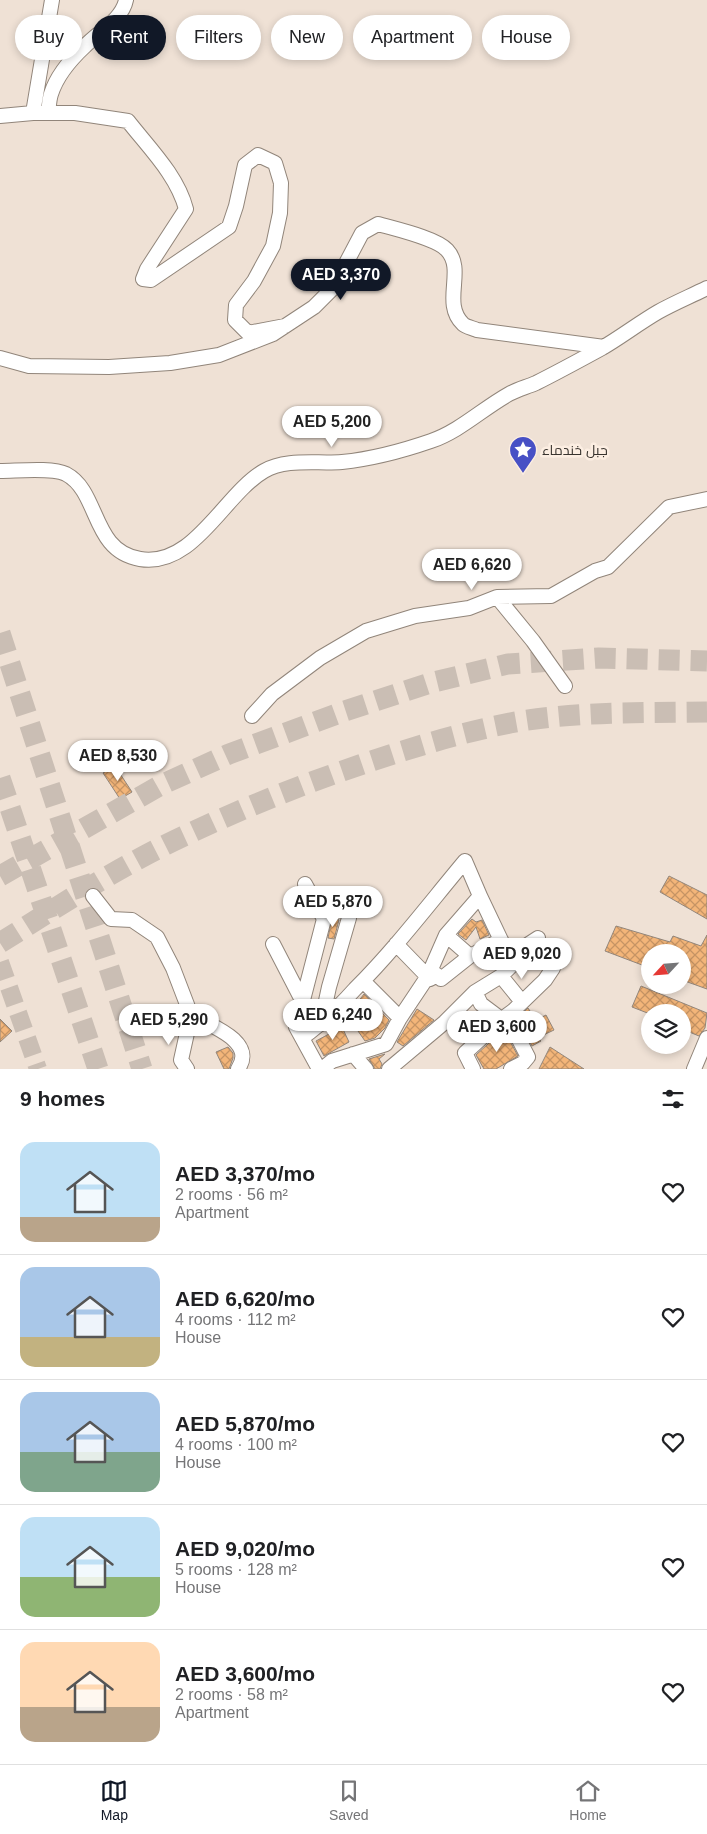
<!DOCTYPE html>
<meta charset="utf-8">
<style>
:root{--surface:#fff;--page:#f2f2f2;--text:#202124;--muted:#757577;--line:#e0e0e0;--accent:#111827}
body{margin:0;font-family:Helvetica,Cairo,sans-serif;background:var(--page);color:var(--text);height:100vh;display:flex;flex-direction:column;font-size:19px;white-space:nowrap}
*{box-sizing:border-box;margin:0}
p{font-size:16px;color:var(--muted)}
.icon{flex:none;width:28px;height:28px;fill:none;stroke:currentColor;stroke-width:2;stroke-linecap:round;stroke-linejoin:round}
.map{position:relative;height:1069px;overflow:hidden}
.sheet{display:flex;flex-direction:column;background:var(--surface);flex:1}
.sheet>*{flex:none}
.guide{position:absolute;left:15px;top:15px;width:678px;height:45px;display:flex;gap:10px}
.needle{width:32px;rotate:244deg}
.fabs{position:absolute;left:641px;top:944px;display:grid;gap:10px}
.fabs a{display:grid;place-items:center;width:50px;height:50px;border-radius:50%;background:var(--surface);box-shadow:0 2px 8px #0003;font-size:25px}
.price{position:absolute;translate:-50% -42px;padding:0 11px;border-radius:18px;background:#fff;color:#222;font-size:16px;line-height:32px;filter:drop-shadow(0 1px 2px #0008)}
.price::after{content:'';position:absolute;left:50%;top:30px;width:15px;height:11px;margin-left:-8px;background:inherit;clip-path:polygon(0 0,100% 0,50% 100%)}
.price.current{background:var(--accent);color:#fff}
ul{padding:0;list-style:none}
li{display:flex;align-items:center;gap:15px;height:125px;padding:0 20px}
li+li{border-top:1px solid var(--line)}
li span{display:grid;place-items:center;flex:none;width:140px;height:100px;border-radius:15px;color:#555}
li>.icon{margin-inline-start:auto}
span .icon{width:60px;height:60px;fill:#fffc;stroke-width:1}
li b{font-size:21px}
h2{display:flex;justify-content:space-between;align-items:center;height:60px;padding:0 20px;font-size:21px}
.tag{padding:0 18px;border-radius:22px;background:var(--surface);box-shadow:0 2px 8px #0003;font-size:18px;line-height:45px}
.tag.current{background:var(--accent);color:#fff}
.tab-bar{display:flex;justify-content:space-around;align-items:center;height:70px;border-top:1px solid var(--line);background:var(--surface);font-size:14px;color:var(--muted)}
.tab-bar a{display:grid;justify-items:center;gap:2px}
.tab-bar .current{color:var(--accent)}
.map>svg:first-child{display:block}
.building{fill:url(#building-cross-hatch);stroke:#92867b}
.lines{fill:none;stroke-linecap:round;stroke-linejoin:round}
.major-tunnel{stroke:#cabeb4;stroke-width:18;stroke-dasharray:18 9;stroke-linecap:butt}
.highway-tunnel{stroke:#cabeb4;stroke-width:21;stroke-dasharray:21 11;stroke-linecap:butt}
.minor-casing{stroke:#91857a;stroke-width:16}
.minor{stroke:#fff;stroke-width:14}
.labels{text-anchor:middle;stroke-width:5;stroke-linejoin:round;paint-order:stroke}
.poi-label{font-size:14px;fill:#38332e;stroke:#fceee2;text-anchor:start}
</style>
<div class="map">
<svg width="707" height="1069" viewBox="0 0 707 1069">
<defs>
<pattern id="building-cross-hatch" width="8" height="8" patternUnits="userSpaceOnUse" patternTransform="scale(1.25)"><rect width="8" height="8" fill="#f3b579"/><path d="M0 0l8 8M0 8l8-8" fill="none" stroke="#c69464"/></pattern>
</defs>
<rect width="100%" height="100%" fill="#efe1d5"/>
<!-- building -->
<path class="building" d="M 115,766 L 132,792 L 120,799 L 103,773 Z
M 669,876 L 707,895 L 707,919 L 660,892 Z
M 332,918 L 339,920 L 334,939 L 328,938 Z
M 472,919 L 476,922 L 482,920 L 489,935 L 480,939 L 476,927 L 466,940 L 458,934 Z
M 616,926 L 670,942 L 673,936 L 701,946 L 707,935 L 707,989 L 682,980 L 682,952 L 650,952 L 650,968 L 605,951 Z
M 641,986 L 707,1013 L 705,1028 L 699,1036 L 682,1029 L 682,1012 L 650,1012 L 650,1014 L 632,1007 Z
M 364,994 L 389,1020 L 385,1028 L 375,1038 L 365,1041 L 358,1031 L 359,1030 L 349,1019 L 350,1019 L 348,1015 Z
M 528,1008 L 536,1020 L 546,1015 L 554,1030 L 537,1038 L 541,1041 L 532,1046 L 521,1024 L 516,1019 Z
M 417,1009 L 434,1020 L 403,1046 L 397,1042 Z
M 0,1019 L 12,1031 L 0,1042 Z
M 342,1027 L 349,1042 L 324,1056 L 316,1041 Z
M 502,1031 L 506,1034 L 518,1056 L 496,1069 L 484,1069 L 476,1055 Z
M 228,1047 L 233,1053 L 233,1058 L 229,1069 L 224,1069 L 216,1052 Z
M 550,1047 L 584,1069 L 539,1069 Z
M 385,1054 L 379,1059 L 382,1064 L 380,1069 L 375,1069 L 369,1059 Z"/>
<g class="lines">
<!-- major-tunnel -->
<path class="major-tunnel" d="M 0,962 L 38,1069"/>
<!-- highway-tunnel -->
<path class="highway-tunnel" d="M 0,633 L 142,1069
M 0,778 L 98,1069
M 0,876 L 161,785 L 229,754 L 345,711 L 430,683 L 508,664 L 599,658 L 707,661
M 0,943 C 60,905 120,866 184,836 C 251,804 321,777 393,754 C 431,742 470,731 510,723 C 575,711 641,713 707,712"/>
<defs>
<path id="minor" d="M 52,0 L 33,113 L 75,113 L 128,121 C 149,148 177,175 186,209 L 147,269 L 143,279 L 151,280 L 229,227 L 236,206 L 245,165 L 258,155 L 275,163 L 281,183 L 280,213 L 273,246 L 254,281 L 236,305 L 235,320 L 248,333 L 285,326
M 48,113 C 49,107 49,100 51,94 C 57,75 71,59 85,46 C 98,32 122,20 126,0
M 0,116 L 33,113
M 0,358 L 29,366 L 109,367 L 170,363 L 219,355 L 273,334 L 314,307 L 333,288 L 362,233 L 378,224 C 395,229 436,238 447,250 C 466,270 441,303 463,324 C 466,327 473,328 477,330 L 604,347
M 0,471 C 17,471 52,467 66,474 C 100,492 91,551 140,559 C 194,568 224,494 264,471 C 286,458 317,464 342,462 C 372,459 402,451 431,441 C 460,431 482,409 509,394 C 518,389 527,387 536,383 C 558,372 580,360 602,348 C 621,337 639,323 658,312 C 674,303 691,296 707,288
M 497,597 L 533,641 L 565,686
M 252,716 L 272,694 L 320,658 L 366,631 L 415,616 L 469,608 L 497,597 L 551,596 L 595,571 L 608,567 L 669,507 L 707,499
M 93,896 L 111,919 L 132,920 L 157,937 L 173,968 L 191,1015 C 209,1025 257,1041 238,1069
M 446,935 L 470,956
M 273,944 L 303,1002
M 396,944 L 430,979 L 437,975 L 441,979 L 470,956 L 501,940
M 501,976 L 522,1002
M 363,981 L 400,1018
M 475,992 L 481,1004 L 513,1028 L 528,1057 L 523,1063 L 511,1069
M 321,1024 L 329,987 L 349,918
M 302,1038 L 296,1027 L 324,919 L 305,884
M 353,1054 L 366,1069
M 187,1069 L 181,1060 L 191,1015
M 319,1069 L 302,1038 C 323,1023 338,1008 355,989 C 395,949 429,904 465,861 L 480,896
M 322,1069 L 332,1061 L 386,1044 L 400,1018 L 428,976 L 446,935 L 480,896 L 509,957
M 389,1069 L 445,1022 L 475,992 L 501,976 L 513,964 L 509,957 L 538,938
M 473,1069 L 465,1053 L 502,1019 L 513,1011 L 545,980 L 553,968
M 694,1069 L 707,1038"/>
</defs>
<!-- minor casing -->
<use href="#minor" class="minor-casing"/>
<!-- minor -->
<use href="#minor" class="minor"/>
</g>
<!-- icons -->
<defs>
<symbol id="sight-pin" viewBox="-11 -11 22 30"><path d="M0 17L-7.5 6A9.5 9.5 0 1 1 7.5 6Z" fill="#4750c5" stroke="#fceee2"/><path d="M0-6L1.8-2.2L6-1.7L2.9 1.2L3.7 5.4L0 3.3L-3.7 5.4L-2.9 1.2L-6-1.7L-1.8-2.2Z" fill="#fff"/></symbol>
</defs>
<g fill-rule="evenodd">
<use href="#sight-pin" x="507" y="434" width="32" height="43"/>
</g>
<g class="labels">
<!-- poi labels -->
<g class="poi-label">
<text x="542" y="455">جبل خندماء</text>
</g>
</g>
</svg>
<div class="fabs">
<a><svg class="needle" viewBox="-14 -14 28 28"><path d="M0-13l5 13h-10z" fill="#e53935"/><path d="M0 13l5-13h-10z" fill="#757577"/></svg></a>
<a><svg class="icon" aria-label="layers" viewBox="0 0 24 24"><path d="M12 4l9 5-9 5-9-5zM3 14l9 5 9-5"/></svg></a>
</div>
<b class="price current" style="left:341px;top:301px">AED 3,370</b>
<b class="price" style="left:332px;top:448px">AED 5,200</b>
<b class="price" style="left:472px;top:591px">AED 6,620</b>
<b class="price" style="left:118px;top:782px">AED 8,530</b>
<b class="price" style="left:333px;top:928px">AED 5,870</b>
<b class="price" style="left:522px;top:980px">AED 9,020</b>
<b class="price" style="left:333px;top:1041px">AED 6,240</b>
<b class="price" style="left:169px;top:1046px">AED 5,290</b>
<b class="price" style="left:497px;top:1053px">AED 3,600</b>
<div class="guide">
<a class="tag">Buy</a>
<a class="tag current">Rent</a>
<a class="tag">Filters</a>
<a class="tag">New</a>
<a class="tag">Apartment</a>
<a class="tag">House</a>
</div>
</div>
<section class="sheet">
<h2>9 homes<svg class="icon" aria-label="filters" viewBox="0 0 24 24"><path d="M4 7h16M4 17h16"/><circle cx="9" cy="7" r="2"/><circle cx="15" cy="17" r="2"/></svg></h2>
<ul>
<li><span style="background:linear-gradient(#bfe0f5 75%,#b9a48a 0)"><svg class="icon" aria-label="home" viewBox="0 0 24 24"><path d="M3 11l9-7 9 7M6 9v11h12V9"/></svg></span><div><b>AED 3,370/mo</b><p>2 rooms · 56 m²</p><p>Apartment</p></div><svg class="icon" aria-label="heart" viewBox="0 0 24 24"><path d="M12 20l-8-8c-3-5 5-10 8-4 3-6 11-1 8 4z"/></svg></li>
<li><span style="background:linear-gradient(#a9c7e8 70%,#c2b280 0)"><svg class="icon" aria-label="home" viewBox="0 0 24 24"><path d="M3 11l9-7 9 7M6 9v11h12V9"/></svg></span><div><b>AED 6,620/mo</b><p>4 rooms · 112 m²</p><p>House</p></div><svg class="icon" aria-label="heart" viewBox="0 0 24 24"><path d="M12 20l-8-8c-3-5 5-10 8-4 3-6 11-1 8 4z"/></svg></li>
<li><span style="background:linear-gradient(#a9c7e8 60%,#7fa58c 0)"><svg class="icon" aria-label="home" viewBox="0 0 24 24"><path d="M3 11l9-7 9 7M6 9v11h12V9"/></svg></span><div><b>AED 5,870/mo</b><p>4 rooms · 100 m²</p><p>House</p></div><svg class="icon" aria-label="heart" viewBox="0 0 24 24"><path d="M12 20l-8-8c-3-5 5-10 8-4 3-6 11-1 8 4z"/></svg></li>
<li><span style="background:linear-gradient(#bfe0f5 60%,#8fb573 0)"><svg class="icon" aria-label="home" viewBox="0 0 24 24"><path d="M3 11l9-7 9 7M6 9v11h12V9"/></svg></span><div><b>AED 9,020/mo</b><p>5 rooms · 128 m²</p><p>House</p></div><svg class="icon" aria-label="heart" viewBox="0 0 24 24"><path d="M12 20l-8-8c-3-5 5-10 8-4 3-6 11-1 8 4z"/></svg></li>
<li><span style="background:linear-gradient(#ffd9b3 65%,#b9a48a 0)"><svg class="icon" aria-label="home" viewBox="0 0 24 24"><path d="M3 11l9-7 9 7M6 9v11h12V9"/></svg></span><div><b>AED 3,600/mo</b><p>2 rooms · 58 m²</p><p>Apartment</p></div><svg class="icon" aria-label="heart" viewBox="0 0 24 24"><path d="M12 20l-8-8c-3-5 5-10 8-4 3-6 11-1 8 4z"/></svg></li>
</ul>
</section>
<nav class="tab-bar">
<a class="current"><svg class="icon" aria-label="map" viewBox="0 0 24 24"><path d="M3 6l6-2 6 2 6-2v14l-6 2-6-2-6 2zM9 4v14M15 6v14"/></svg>Map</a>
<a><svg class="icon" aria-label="saved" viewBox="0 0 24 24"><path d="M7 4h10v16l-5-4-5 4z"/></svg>Saved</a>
<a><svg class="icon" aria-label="home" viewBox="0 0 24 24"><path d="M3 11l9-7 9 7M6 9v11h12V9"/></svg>Home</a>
</nav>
